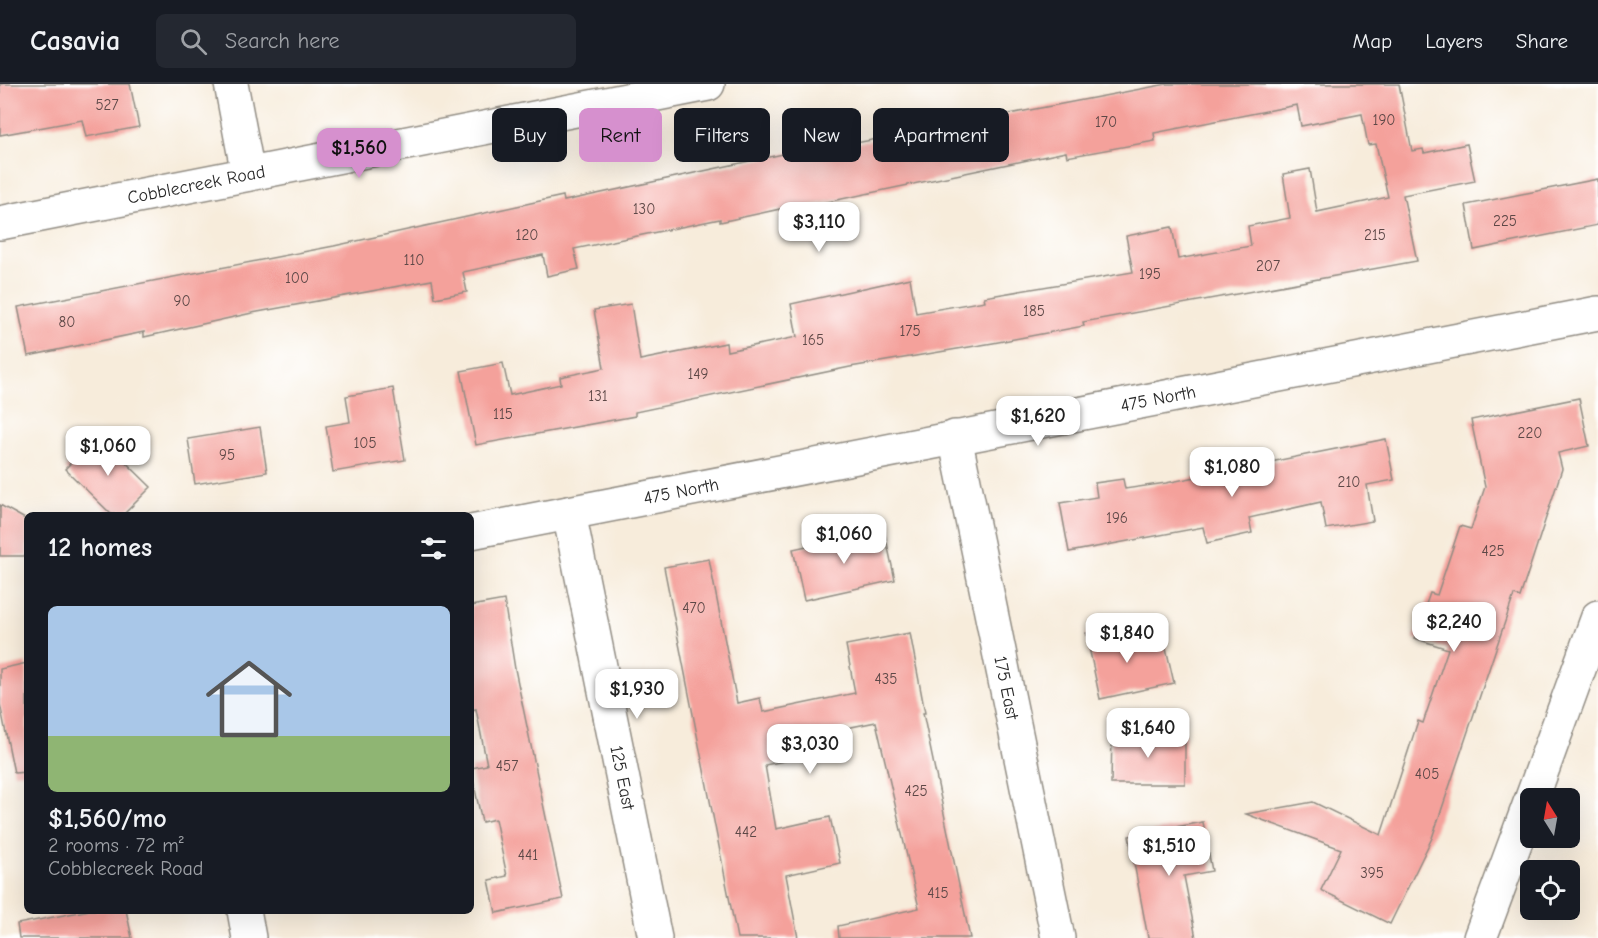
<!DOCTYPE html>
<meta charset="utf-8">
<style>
:root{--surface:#171b24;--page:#242831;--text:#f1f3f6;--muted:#9ea1a6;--line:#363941;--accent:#d690ce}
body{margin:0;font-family:"Comic Neue",sans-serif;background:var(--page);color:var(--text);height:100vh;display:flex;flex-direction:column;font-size:22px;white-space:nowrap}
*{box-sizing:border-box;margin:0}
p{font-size:20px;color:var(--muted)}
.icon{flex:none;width:33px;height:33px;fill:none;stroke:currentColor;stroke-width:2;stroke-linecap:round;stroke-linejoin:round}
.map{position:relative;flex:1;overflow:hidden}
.sheet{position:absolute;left:24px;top:428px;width:450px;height:402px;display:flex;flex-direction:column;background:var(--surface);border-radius:9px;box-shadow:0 6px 24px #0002}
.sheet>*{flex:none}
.hud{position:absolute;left:492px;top:24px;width:570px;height:54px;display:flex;gap:12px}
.needle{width:39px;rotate:349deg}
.fabs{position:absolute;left:1520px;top:704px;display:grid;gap:12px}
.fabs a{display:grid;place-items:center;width:60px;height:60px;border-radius:9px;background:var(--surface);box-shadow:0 6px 24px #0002;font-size:30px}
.price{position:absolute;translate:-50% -51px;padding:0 14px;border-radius:12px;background:#fff;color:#222;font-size:20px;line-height:39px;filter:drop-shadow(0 2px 3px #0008)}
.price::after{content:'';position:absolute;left:50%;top:36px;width:18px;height:14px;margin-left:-9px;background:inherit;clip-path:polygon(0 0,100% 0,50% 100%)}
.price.active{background:var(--accent);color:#111}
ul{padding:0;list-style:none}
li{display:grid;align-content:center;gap:12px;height:318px;padding:0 24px}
li span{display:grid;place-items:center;height:186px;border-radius:9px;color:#555}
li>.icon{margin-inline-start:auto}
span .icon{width:108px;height:108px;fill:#fffc;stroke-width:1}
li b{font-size:26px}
h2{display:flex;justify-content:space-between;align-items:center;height:72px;padding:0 24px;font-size:26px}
.tag{padding:0 21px;border-radius:9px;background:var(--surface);box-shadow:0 6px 24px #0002;font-size:21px;line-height:54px}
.tag.active{background:var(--accent);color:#111}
header{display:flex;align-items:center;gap:36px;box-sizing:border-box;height:84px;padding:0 30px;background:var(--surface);border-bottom:2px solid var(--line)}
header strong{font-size:28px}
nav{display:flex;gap:33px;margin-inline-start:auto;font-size:21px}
.search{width:420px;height:54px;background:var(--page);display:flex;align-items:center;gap:15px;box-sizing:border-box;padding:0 21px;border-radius:9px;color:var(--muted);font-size:22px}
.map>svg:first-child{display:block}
.building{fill:#f4a19b}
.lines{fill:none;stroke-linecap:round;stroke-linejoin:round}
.minor-casing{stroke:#918c83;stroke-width:36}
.minor{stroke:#fff;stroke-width:33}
.labels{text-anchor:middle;stroke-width:6;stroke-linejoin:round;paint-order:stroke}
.number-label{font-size:15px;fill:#5d4847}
.street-label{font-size:18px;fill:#2b2b2b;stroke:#fff}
</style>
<header>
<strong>Casavia</strong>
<div class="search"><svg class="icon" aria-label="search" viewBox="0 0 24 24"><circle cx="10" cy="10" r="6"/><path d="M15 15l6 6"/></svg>Search here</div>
<nav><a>Map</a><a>Layers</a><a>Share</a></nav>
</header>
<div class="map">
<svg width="1598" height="854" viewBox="0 0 1598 854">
<rect width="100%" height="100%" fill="#fff"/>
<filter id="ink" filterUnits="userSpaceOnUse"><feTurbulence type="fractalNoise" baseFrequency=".0167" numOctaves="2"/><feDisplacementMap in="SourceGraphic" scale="12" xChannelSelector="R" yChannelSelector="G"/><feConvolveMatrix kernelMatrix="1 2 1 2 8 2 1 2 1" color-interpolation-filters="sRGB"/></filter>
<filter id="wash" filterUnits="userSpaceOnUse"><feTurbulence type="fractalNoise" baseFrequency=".008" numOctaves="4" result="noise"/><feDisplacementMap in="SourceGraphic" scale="24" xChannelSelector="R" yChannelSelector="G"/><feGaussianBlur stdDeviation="1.35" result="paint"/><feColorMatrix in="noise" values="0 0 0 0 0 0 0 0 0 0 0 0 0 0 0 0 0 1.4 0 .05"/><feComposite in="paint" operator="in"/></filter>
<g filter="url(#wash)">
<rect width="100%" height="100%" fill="#f7ecdb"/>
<g id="blocks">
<!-- building -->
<path class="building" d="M 0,0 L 130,0 L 139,43 L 86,53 L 82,36 L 0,51 Z
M 1167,0 L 1399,0 L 1412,67 L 1423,65 L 1424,69 L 1467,60 L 1475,97 L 1403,111 L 1417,177 L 1083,238 L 1084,242 L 993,259 L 850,283 L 635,328 L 635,332 L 476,361 L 461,287 L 503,279 L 510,311 L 561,300 L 560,293 L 604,284 L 594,226 L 631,220 L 640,276 L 726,259 L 727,267 L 797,253 L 791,220 L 910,194 L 916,229 L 985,217 L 984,213 L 1133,188 L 1126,152 L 1172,143 L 1178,175 L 1251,162 L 1248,142 L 1290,134 L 1283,90 L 1310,85 L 1317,128 L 1388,113 L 1376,60 L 1368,61 L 1362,30 L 1301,42 L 1297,21 L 1154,49 L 1155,57 L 1067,73 L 1066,68 L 808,122 L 811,135 L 783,140 L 780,125 L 720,138 L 720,135 L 574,165 L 579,185 L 547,192 L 543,171 L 463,188 L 467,208 L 435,214 L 432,196 L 252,229 L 144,253 L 144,248 L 28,272 L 18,223 L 334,162 L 563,112 L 564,117 L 797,67 L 798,70 Z
M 1598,95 L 1598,141 L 1474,166 L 1466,121 Z
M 393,304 L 405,376 L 333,388 L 326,342 L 350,338 L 346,312 Z
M 1579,314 L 1589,362 L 1558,369 L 1562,385 L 1520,513 L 1514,511 L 1432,754 L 1390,840 L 1321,806 L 1341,765 L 1246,730 L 1313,718 L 1381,751 L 1418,637 L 1423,639 L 1448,565 L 1414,554 L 1430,509 L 1437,511 L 1460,442 L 1471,445 L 1485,403 L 1471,336 Z
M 260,343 L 267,388 L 195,400 L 188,355 Z
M 98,351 L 151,403 L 124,430 L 111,430 L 65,385 Z
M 1386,355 L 1394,396 L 1367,401 L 1373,437 L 1326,445 L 1321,418 L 1249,434 L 1252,449 L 1207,459 L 1203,443 L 1069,468 L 1060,419 L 1097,413 L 1095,399 L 1123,395 L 1125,405 L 1166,399 Z
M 0,421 L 27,436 L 27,472 L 0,472 Z
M 884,445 L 895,496 L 804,516 L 793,465 Z
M 709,475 L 737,619 L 760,614 L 763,628 L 855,609 L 846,561 L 910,549 L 925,629 L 923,629 L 970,854 L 839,854 L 838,842 L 919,824 L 876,638 L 812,651 L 816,670 L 765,681 L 776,745 L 830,733 L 840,779 L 786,791 L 798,854 L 737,854 L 664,483 Z
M 504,516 L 515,585 L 563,815 L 496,829 L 489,796 L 507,792 L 495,735 L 482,738 L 471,687 L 471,684 L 487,681 L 476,625 L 471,626 L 471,522 Z
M 1117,543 L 1122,565 L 1164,555 L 1174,599 L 1100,615 L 1086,549 Z
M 27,579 L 27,688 L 14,689 L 0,620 L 0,585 Z
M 1112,650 L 1185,650 L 1185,700 L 1111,700 Z
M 1203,738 L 1212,787 L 1184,792 L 1196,854 L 1148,854 L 1129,752 Z
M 90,826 L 126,826 L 132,854 L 19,854 L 17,840 Z"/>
</g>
</g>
<g filter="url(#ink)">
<use href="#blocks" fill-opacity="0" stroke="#918c83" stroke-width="1.5"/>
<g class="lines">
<defs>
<g id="minor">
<path d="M 231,0 L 248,90"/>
<path id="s1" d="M 0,139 L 708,0"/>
<path id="s2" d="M 955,353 L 1058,854"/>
<path id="s3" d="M 569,429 L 655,854"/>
<path id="s4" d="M 471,448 L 1598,229"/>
<path d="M 1532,714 L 1598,533"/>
<path d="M 244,826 L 249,854"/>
<path d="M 1480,854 L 1530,719"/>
</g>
</defs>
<!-- minor casing -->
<use href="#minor" class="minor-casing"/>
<!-- minor -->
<use href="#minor" class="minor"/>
</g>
</g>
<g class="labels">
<!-- number labels -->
<g class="number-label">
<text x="107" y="26">527</text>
<text x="1384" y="41">190</text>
<text x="1106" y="43">170</text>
<text x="644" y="130">130</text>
<text x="1505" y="142">225</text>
<text x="527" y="156">120</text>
<text x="1375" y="156">215</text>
<text x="414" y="181">110</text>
<text x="1268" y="187">207</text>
<text x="1150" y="195">195</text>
<text x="297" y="199">100</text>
<text x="182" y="222">90</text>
<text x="1034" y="232">185</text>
<text x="67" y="243">80</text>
<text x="910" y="252">175</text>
<text x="813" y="261">165</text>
<text x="698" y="295">149</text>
<text x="598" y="317">131</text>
<text x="503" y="335">115</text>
<text x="1530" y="354">220</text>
<text x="365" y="364">105</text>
<text x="227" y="376">95</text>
<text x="1349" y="403">210</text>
<text x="1117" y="439">196</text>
<text x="1493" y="472">425</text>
<text x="694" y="529">470</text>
<text x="886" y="600">435</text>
<text x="507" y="687">457</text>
<text x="1427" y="695">405</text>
<text x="916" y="712">425</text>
<text x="746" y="753">442</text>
<text x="528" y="776">441</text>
<text x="1372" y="794">395</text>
<text x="938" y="814">415</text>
</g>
<!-- street labels -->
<g class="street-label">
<text dy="6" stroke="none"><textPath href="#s1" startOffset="200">Cobblecreek Road</textPath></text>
<text dy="6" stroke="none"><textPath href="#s4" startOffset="700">475 North</textPath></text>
<text dy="6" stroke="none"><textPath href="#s4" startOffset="214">475 North</textPath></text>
<text dy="6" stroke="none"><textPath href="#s2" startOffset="256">175 East</textPath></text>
<text dy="6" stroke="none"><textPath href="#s3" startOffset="270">125 East</textPath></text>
</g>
</g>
</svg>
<div class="fabs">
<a><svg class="needle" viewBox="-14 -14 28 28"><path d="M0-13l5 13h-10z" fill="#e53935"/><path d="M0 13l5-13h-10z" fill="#9ea1a6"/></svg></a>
<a><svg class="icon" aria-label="locate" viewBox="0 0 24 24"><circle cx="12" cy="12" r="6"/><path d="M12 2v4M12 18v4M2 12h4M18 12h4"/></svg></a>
</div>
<b class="price active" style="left:359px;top:95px">$1,560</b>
<b class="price" style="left:819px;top:169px">$3,110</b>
<b class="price" style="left:1038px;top:363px">$1,620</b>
<b class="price" style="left:108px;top:393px">$1,060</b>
<b class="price" style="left:1232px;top:414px">$1,080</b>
<b class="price" style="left:844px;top:481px">$1,060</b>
<b class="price" style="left:1454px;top:569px">$2,240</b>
<b class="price" style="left:1127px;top:580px">$1,840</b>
<b class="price" style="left:637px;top:636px">$1,930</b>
<b class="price" style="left:1148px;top:675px">$1,640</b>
<b class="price" style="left:810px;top:691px">$3,030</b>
<b class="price" style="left:1169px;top:793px">$1,510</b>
<div class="hud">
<a class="tag">Buy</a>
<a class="tag active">Rent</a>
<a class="tag">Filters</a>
<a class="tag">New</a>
<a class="tag">Apartment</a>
</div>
<section class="sheet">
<h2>12 homes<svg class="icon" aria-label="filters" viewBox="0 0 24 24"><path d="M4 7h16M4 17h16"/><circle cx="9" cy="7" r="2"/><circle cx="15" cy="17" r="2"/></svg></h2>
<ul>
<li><span style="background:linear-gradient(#a9c7e8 70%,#8fb573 0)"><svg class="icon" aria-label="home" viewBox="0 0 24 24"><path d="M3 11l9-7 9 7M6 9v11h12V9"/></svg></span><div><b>$1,560/mo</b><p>2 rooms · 72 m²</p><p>Cobblecreek Road</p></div></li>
</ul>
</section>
</div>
